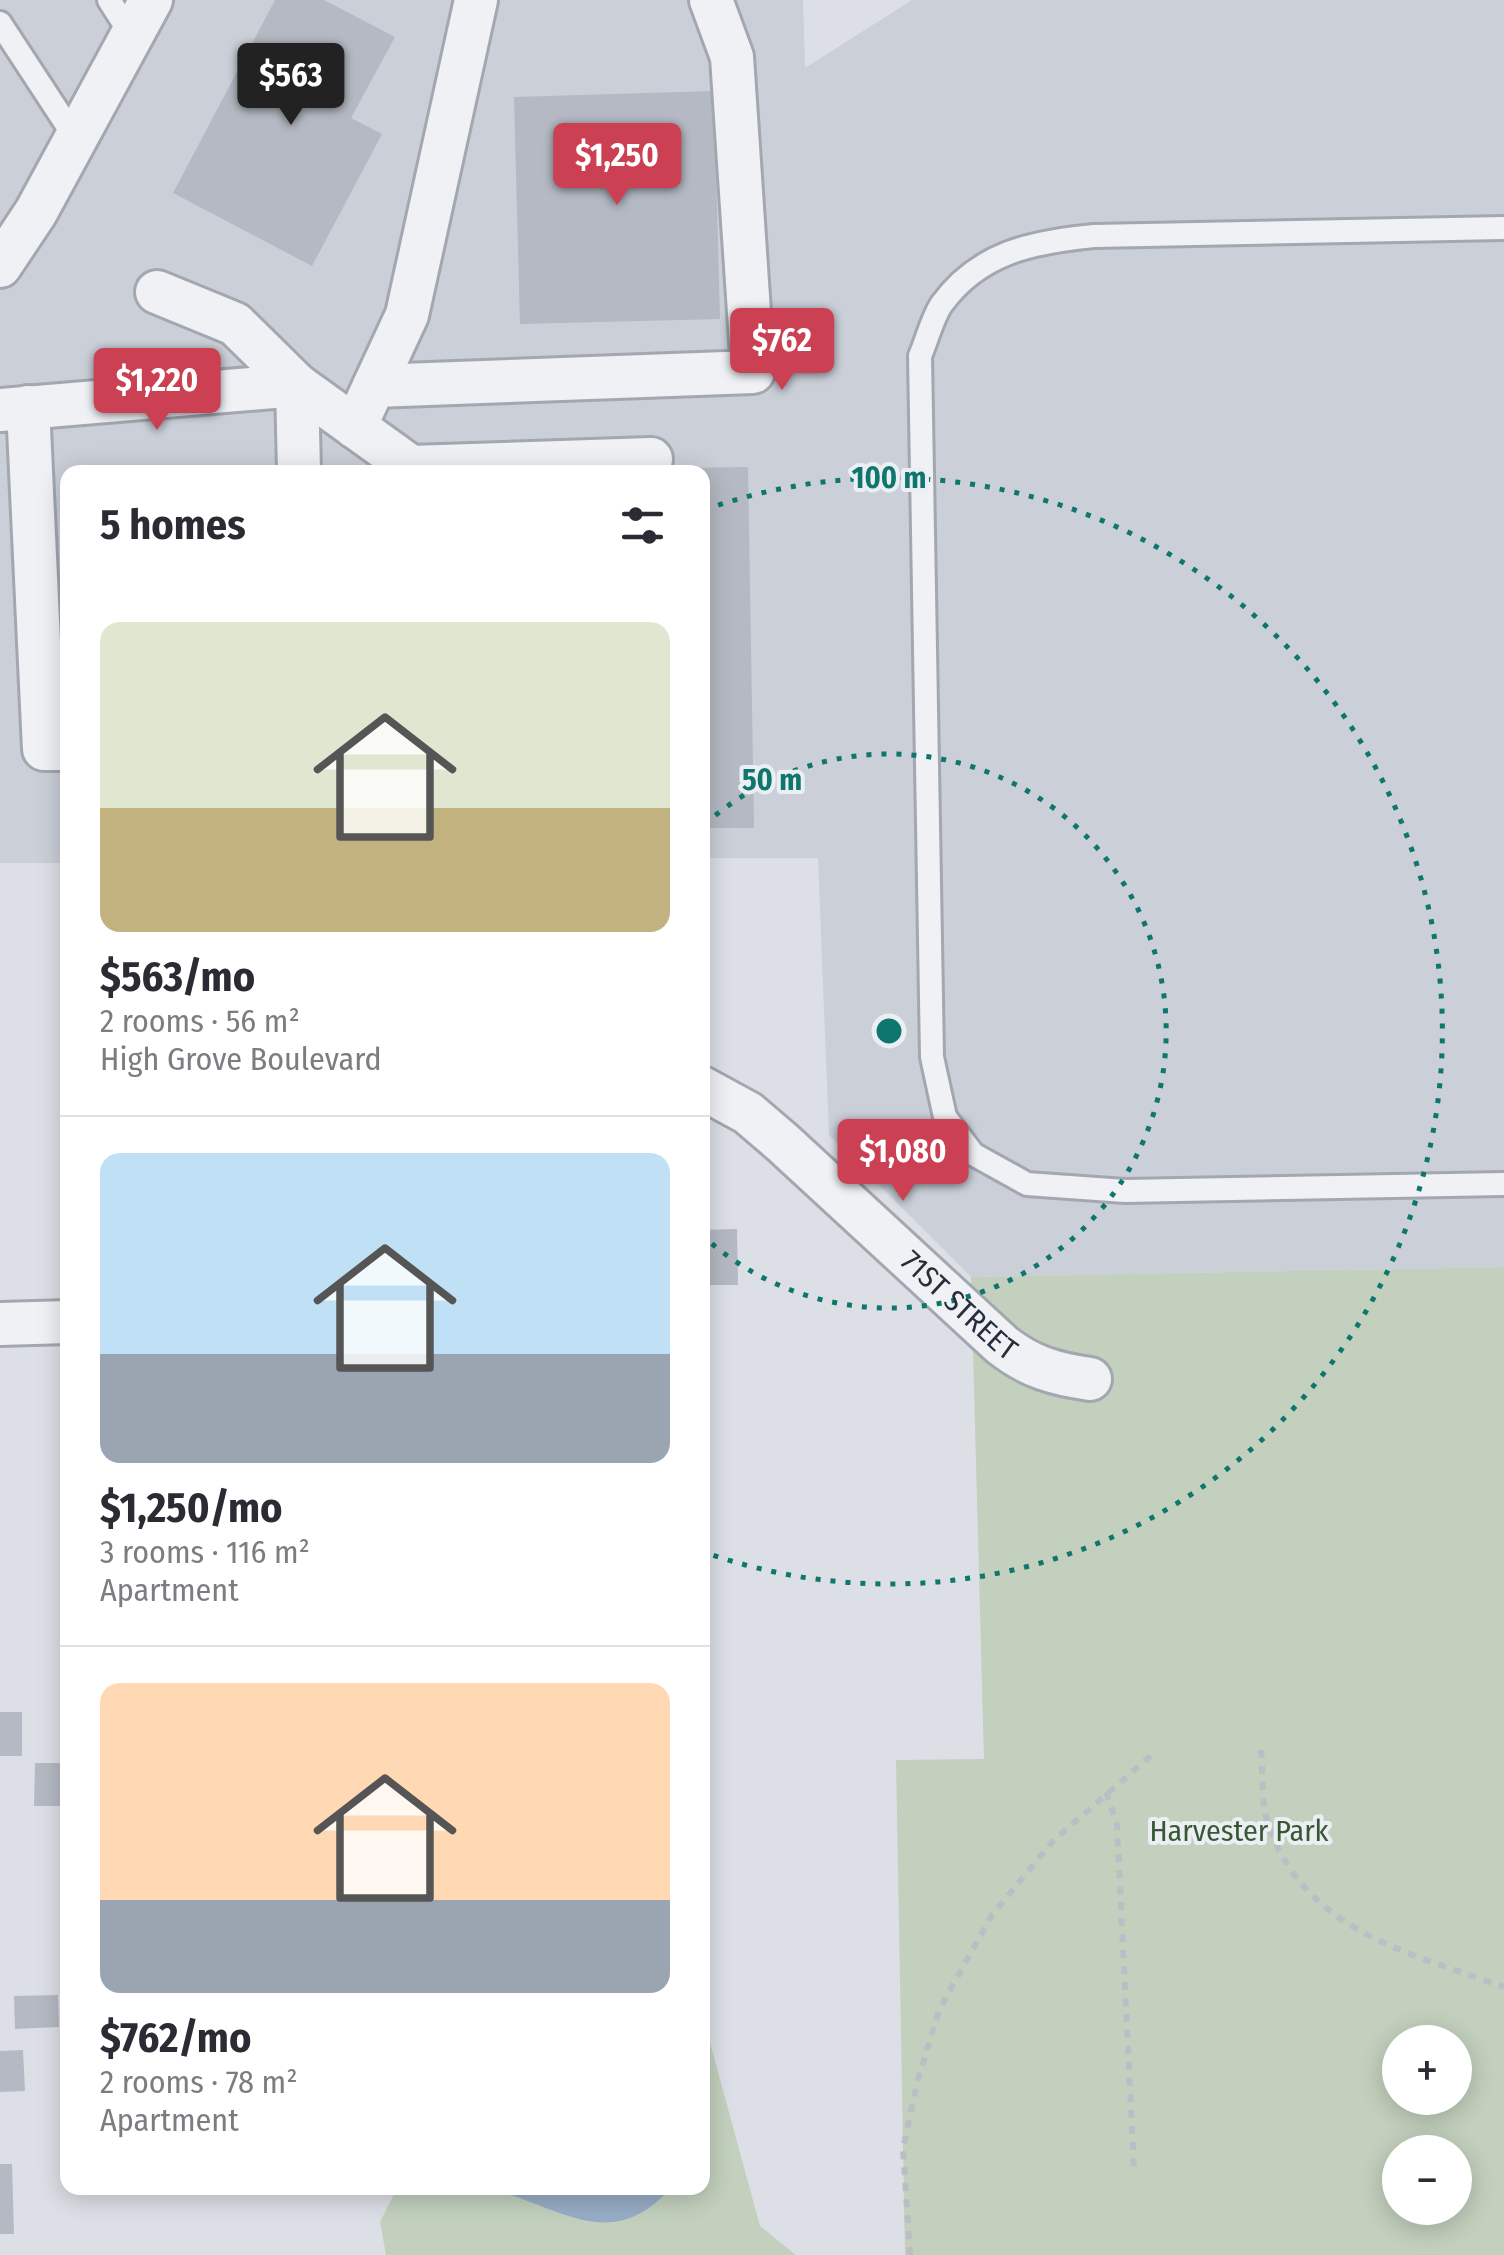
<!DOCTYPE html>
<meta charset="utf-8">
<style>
:root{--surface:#fff;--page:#f7f7f7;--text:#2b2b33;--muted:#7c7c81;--line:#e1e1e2;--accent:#cb4153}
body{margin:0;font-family:"Fira Sans Condensed",sans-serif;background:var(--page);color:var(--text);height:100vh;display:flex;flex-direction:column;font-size:38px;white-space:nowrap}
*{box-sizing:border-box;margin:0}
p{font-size:32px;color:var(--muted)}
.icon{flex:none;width:55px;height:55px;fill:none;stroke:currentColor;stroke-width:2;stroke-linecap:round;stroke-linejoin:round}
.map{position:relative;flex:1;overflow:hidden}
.drawer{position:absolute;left:60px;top:465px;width:650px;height:1730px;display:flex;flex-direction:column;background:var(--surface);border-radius:20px;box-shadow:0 5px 25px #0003}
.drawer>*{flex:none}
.controls{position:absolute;left:1382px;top:2025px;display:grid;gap:20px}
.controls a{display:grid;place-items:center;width:90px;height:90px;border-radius:50%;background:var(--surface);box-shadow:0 5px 25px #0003;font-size:50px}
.price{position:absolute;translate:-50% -85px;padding:0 22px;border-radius:10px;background:var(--accent);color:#fff;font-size:32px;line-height:65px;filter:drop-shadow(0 2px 5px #0008)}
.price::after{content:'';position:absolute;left:50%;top:60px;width:30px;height:22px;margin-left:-15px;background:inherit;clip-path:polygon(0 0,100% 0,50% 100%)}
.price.current{background:#222;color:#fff}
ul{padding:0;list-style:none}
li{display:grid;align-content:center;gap:20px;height:530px;padding:0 40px}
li+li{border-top:2px solid var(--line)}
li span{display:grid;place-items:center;height:310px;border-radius:20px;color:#555}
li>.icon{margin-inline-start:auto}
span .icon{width:180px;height:180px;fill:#fffc;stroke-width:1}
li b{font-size:42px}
h2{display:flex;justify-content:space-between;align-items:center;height:120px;padding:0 40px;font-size:42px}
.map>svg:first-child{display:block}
.built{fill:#cacfd8}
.green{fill:#c2d0bd;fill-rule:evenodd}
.water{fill:#97adc6}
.building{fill:#b4b9c3}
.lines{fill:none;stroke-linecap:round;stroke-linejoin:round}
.lane-casing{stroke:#a2a7b0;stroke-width:28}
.street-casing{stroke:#a2a7b0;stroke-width:48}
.path{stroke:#bbbec5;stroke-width:6;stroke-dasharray:8 8;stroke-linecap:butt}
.lane{stroke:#eff1f5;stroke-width:22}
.street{stroke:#eff1f5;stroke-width:42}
.ring{fill:none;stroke:#0f766e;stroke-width:5;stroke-dasharray:5 10}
.labels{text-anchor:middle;stroke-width:8;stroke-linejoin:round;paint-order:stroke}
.street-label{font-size:30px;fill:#262e3c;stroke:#ebeff4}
.park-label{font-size:30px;fill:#3a5734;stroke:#ebeff4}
.centre{fill:#0f766e;stroke:#ebeff4;stroke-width:5}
.ring-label{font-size:30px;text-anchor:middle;font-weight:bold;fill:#0f766e;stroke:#ebeff4;stroke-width:8;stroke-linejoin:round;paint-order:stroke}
</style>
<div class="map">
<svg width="1504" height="2255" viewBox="0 0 1504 2255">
<rect width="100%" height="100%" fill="#dce0e6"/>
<!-- built -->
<path class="built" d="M 0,0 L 803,0 L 805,68 L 912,0 L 1504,0 L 1504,1267 L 971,1277 L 829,1135 L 818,858 L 703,858 L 702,472 L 68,472 L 67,863 L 0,863 Z"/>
<!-- green -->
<path class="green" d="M 1504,1267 L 1504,2255 L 905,2255 L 896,1760 L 984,1759 L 971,1277 ZM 1400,2042 L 1455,2042 L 1455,2098 L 1400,2098 ZM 1400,2152 L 1455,2152 L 1455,2208 L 1400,2208 Z
M 703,2017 L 760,2226 L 796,2255 L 386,2255 L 380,2222 L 397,2188 L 702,2188 Z"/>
<!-- water -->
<path class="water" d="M 506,2188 L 671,2188 C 617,2247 575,2217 511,2195 Z"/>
<!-- building -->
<path class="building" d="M 275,0 L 324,0 L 395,37 L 351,118 L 382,134 L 312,266 L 173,193 Z
M 714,91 L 720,319 L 520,324 L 514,97 Z
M 748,467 L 754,828 L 702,828 L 702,472 L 678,472 L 678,468 Z
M 737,1229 L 738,1285 L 702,1285 L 702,1230 Z
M 0,1712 L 22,1712 L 22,1756 L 0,1756 Z
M 35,1763 L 68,1763 L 68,1806 L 34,1806 Z
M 58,1995 L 59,2027 L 15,2029 L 14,1996 Z
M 23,2050 L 25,2091 L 0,2092 L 0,2051 Z
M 0,2164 L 12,2164 L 14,2234 L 0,2234 Z"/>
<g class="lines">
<defs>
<path id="lane" d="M 109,0 L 132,36
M 0,23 L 76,139
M 1504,228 L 1094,236 C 1033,242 979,252 941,305 C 932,319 927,340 920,356 L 932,1057 L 945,1117 L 973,1154 L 1027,1184 L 1125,1191 L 1504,1184"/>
<g id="street">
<path d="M 0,266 L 36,212 L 151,0"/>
<path d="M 157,292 L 235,324 L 297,385 L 411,467 L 411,472"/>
<path d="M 374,386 L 753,372 L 732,57 L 711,0"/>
<path d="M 28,407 L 44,749 L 68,749"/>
<path d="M 0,410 L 297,385 L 299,472"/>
<path d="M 355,427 L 407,315 L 476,0"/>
<path d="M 411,467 L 651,459"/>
<path id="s1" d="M 702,1088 L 748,1113 L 783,1143 L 1002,1345 C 1030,1367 1055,1374 1090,1379"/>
<path d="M 0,1324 L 68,1322"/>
</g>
</defs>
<!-- lane casing -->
<use href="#lane" class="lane-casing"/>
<!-- street casing -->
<use href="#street" class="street-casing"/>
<!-- path -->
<path class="path" d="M 1261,1750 C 1263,1774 1261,1805 1269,1827 C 1308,1933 1410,1953 1504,1987
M 1106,1792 L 1117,1825 L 1134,2168
M 910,2255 L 903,2149 L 917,2083 L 939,2010 L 992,1915 L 1053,1841 L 1154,1753"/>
<!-- lane -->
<use href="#lane" class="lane"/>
<!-- street -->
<use href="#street" class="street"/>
</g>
<!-- distance rings -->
<g class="ring">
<path d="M704 825A277 277 0 1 1 704 1237"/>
<path d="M704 510A553 553 0 1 1 704 1552"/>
</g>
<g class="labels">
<!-- street labels -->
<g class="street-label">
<text dy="10" stroke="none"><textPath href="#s1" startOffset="338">71ST STREET</textPath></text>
</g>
<!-- park labels -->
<g class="park-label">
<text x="1239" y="1841">Harvester Park</text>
</g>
</g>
<circle cx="889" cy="1031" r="15" class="centre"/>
<g class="ring-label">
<text x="889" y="488">100 m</text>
<text x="772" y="790">50 m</text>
</g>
</svg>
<div class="controls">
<a>+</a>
<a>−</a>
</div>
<b class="price current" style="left:291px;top:128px">$563</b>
<b class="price" style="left:617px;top:208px">$1,250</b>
<b class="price" style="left:782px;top:393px">$762</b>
<b class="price" style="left:157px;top:433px">$1,220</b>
<b class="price" style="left:903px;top:1204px">$1,080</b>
<section class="drawer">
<h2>5 homes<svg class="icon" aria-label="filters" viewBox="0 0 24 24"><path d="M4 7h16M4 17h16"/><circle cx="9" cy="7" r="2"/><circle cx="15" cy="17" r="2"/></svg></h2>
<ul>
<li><span style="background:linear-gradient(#dfe7d0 60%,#c2b280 0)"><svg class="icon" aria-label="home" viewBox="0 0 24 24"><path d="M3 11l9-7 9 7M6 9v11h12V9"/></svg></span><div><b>$563/mo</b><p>2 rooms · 56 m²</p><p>High Grove Boulevard</p></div></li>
<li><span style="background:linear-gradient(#bfe0f5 65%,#9aa5b1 0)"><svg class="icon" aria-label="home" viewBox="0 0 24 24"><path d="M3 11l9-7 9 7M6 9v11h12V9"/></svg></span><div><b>$1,250/mo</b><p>3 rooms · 116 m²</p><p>Apartment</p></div></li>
<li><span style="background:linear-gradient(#ffd9b3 70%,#9aa5b1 0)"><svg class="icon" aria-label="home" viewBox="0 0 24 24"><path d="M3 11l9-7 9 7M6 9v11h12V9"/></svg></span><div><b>$762/mo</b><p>2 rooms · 78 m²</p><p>Apartment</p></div></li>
</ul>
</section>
</div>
